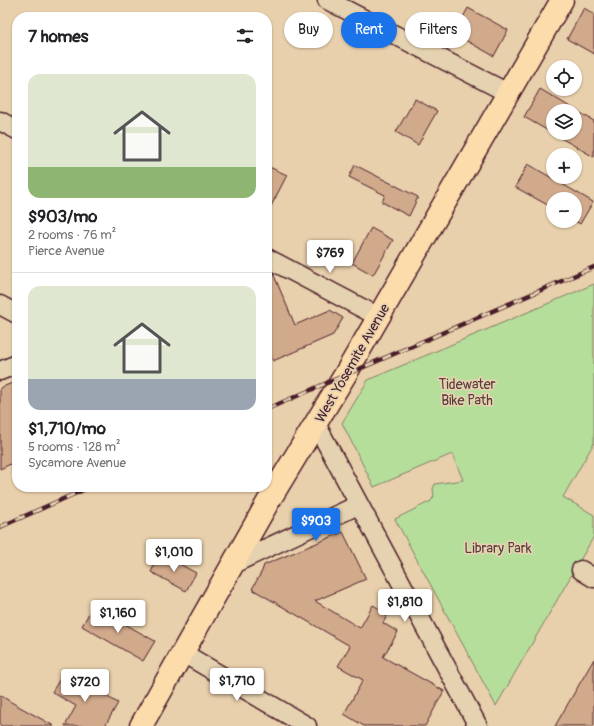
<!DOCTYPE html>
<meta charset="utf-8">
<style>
:root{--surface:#fff;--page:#f6f6f6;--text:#202124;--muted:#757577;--line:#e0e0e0;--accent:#1a73e8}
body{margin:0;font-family:Pangolin,sans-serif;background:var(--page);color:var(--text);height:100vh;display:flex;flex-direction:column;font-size:15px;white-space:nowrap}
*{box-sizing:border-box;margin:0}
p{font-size:13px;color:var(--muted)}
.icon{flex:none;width:22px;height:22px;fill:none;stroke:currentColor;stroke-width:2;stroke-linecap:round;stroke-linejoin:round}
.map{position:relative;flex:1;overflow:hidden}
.side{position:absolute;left:12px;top:12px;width:260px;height:480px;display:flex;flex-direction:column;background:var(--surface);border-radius:16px;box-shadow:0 1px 3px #0004}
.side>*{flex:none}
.guide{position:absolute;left:284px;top:12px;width:250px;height:36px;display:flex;gap:8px}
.fabs{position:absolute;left:546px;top:60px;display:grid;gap:8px}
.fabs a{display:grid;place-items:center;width:36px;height:36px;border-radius:50%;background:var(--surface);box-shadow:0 1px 3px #0004;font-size:20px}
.price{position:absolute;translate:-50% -34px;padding:0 9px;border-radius:4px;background:#fff;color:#222;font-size:13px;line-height:26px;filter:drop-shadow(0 1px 2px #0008)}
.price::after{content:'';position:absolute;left:50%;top:24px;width:12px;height:9px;margin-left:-6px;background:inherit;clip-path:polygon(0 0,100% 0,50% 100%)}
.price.current{background:var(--accent);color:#fff}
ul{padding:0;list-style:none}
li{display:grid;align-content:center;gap:8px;height:212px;padding:0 16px}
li+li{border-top:1px solid var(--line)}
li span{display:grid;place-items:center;height:124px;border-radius:12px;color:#555}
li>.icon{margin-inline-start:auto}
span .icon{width:72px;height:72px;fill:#fffc;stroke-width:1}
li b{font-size:17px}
h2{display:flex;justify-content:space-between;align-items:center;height:48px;padding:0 16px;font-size:17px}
.chip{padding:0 14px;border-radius:18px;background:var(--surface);box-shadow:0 1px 3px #0004;font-size:14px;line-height:36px}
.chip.current{background:var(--accent);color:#fff}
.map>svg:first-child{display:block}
.green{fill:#b5de9b;stroke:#807e63}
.building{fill:#d1a98b;stroke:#4a1f2b;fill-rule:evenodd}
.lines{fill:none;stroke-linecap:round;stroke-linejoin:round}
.minor-casing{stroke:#4a1f2b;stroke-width:21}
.major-casing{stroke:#4a1f2b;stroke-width:25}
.minor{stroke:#e5d2b0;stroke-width:18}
.major{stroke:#fddcac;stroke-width:22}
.rail-casing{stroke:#4a1f2b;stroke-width:4.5}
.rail{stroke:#e5d2b0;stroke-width:3;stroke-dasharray:9;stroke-linecap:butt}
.labels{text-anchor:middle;stroke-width:3.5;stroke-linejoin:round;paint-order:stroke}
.street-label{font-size:14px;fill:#4a1f2b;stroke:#e5d2b0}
.park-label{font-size:14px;fill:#5a3c3c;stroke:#e5d2b0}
</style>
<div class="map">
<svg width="594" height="726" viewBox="0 0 594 726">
<rect width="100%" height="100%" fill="#e9d0ac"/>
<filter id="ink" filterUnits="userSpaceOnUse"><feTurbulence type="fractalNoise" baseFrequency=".025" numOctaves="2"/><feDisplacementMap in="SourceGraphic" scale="8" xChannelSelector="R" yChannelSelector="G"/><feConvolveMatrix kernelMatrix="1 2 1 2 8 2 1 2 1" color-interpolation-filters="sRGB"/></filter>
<g filter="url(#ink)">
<!-- green -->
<path class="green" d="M 594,284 L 594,443 L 563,497 L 594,515 L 594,536 L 496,706 L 395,519 L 431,501 L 434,496 L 433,489 L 435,484 L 463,480 L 452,454 L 374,487 L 342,423 L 368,380 Z"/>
<!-- building -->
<path class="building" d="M 468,8 L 508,30 L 494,56 L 454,34 Z
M 584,8 L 594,14 L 594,54 L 567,39 Z
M 540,89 L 594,121 L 594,157 L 524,117 ZM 553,111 L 575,111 L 575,133 L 553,133 Z
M 415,99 L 437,111 L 418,145 L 396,132 Z
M 528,164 L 593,202 L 580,224 L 575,221 L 575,199 L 553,199 L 553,208 L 515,187 Z
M 355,165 L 418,197 L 409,216 L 382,202 L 385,195 L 349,177 Z
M 267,166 L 287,175 L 267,214 Z
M 371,228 L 393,240 L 373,275 L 352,263 Z
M 267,270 L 273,273 L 295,325 L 330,310 L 343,318 L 333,335 L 273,361 L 267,347 Z
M 17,381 L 17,461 L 0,469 L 0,388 Z
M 343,532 L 366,579 L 315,601 L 360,628 L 373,605 L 388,614 L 383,623 L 398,632 L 383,657 L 444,691 L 425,726 L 364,726 L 344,714 L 363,680 L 338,666 L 350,646 L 252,589 L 262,571 L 264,565 Z
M 167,557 L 196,573 L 186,591 L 151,572 L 157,560 Z
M 93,606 L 155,641 L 143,661 L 82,626 Z
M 594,659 L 594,726 L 555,726 Z
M 64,672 L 118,703 L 105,726 L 65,726 L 76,706 L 52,692 Z
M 0,695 L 11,702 L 54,726 L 0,726 Z"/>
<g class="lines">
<defs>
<path id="minor" d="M 327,0 L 508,93
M 0,121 L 17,130
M 267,258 L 379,317
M 0,305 L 17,314
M 0,371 L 17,364
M 316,424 L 478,726
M 233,564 L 358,505
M 581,570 L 594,578
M 183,653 L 307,726"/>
<path id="major" d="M 141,726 L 268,502 L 345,375 L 562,0"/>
</defs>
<!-- minor casing -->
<use href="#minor" class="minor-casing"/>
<!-- major casing -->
<use href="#major" class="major-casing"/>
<!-- minor -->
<use href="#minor" class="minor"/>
<!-- major -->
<use href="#major" class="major"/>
<defs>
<path id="rail" d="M 267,409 L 594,267
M 0,527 L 90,487"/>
</defs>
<!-- rail casing -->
<use href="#rail" class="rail-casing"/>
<!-- rail -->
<use href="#rail" class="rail"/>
</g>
</g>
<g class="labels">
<!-- street labels -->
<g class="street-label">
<text transform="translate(352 363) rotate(-60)" y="5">West Yosemite Avenue</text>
</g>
<!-- park labels -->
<g class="park-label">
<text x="467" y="389">Tidewater<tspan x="467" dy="16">Bike Path</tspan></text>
<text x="498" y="553">Library Park</text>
</g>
</g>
</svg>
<div class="fabs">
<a><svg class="icon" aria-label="locate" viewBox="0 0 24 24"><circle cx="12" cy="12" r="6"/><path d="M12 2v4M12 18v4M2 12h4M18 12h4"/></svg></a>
<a><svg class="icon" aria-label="layers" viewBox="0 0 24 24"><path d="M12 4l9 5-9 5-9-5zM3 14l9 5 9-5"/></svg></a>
<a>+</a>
<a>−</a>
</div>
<b class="price" style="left:330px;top:274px">$769</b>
<b class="price current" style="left:316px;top:542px">$903</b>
<b class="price" style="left:174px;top:573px">$1,010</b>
<b class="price" style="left:405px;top:623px">$1,810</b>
<b class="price" style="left:118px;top:634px">$1,160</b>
<b class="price" style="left:237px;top:702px">$1,710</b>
<b class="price" style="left:85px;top:703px">$720</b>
<div class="guide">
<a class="chip">Buy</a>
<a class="chip current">Rent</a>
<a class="chip">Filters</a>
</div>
<section class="side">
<h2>7 homes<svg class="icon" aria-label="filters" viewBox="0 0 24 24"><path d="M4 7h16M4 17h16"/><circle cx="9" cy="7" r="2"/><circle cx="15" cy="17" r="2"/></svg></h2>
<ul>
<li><span style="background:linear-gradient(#dfe7d0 75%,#8fb573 0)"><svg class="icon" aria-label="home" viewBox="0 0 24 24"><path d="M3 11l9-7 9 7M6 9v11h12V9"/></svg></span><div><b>$903/mo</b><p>2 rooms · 76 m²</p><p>Pierce Avenue</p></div></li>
<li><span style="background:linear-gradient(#dfe7d0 75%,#9aa5b1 0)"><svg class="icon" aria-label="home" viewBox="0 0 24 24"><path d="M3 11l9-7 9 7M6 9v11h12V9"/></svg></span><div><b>$1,710/mo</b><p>5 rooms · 128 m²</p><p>Sycamore Avenue</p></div></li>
</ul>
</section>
</div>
